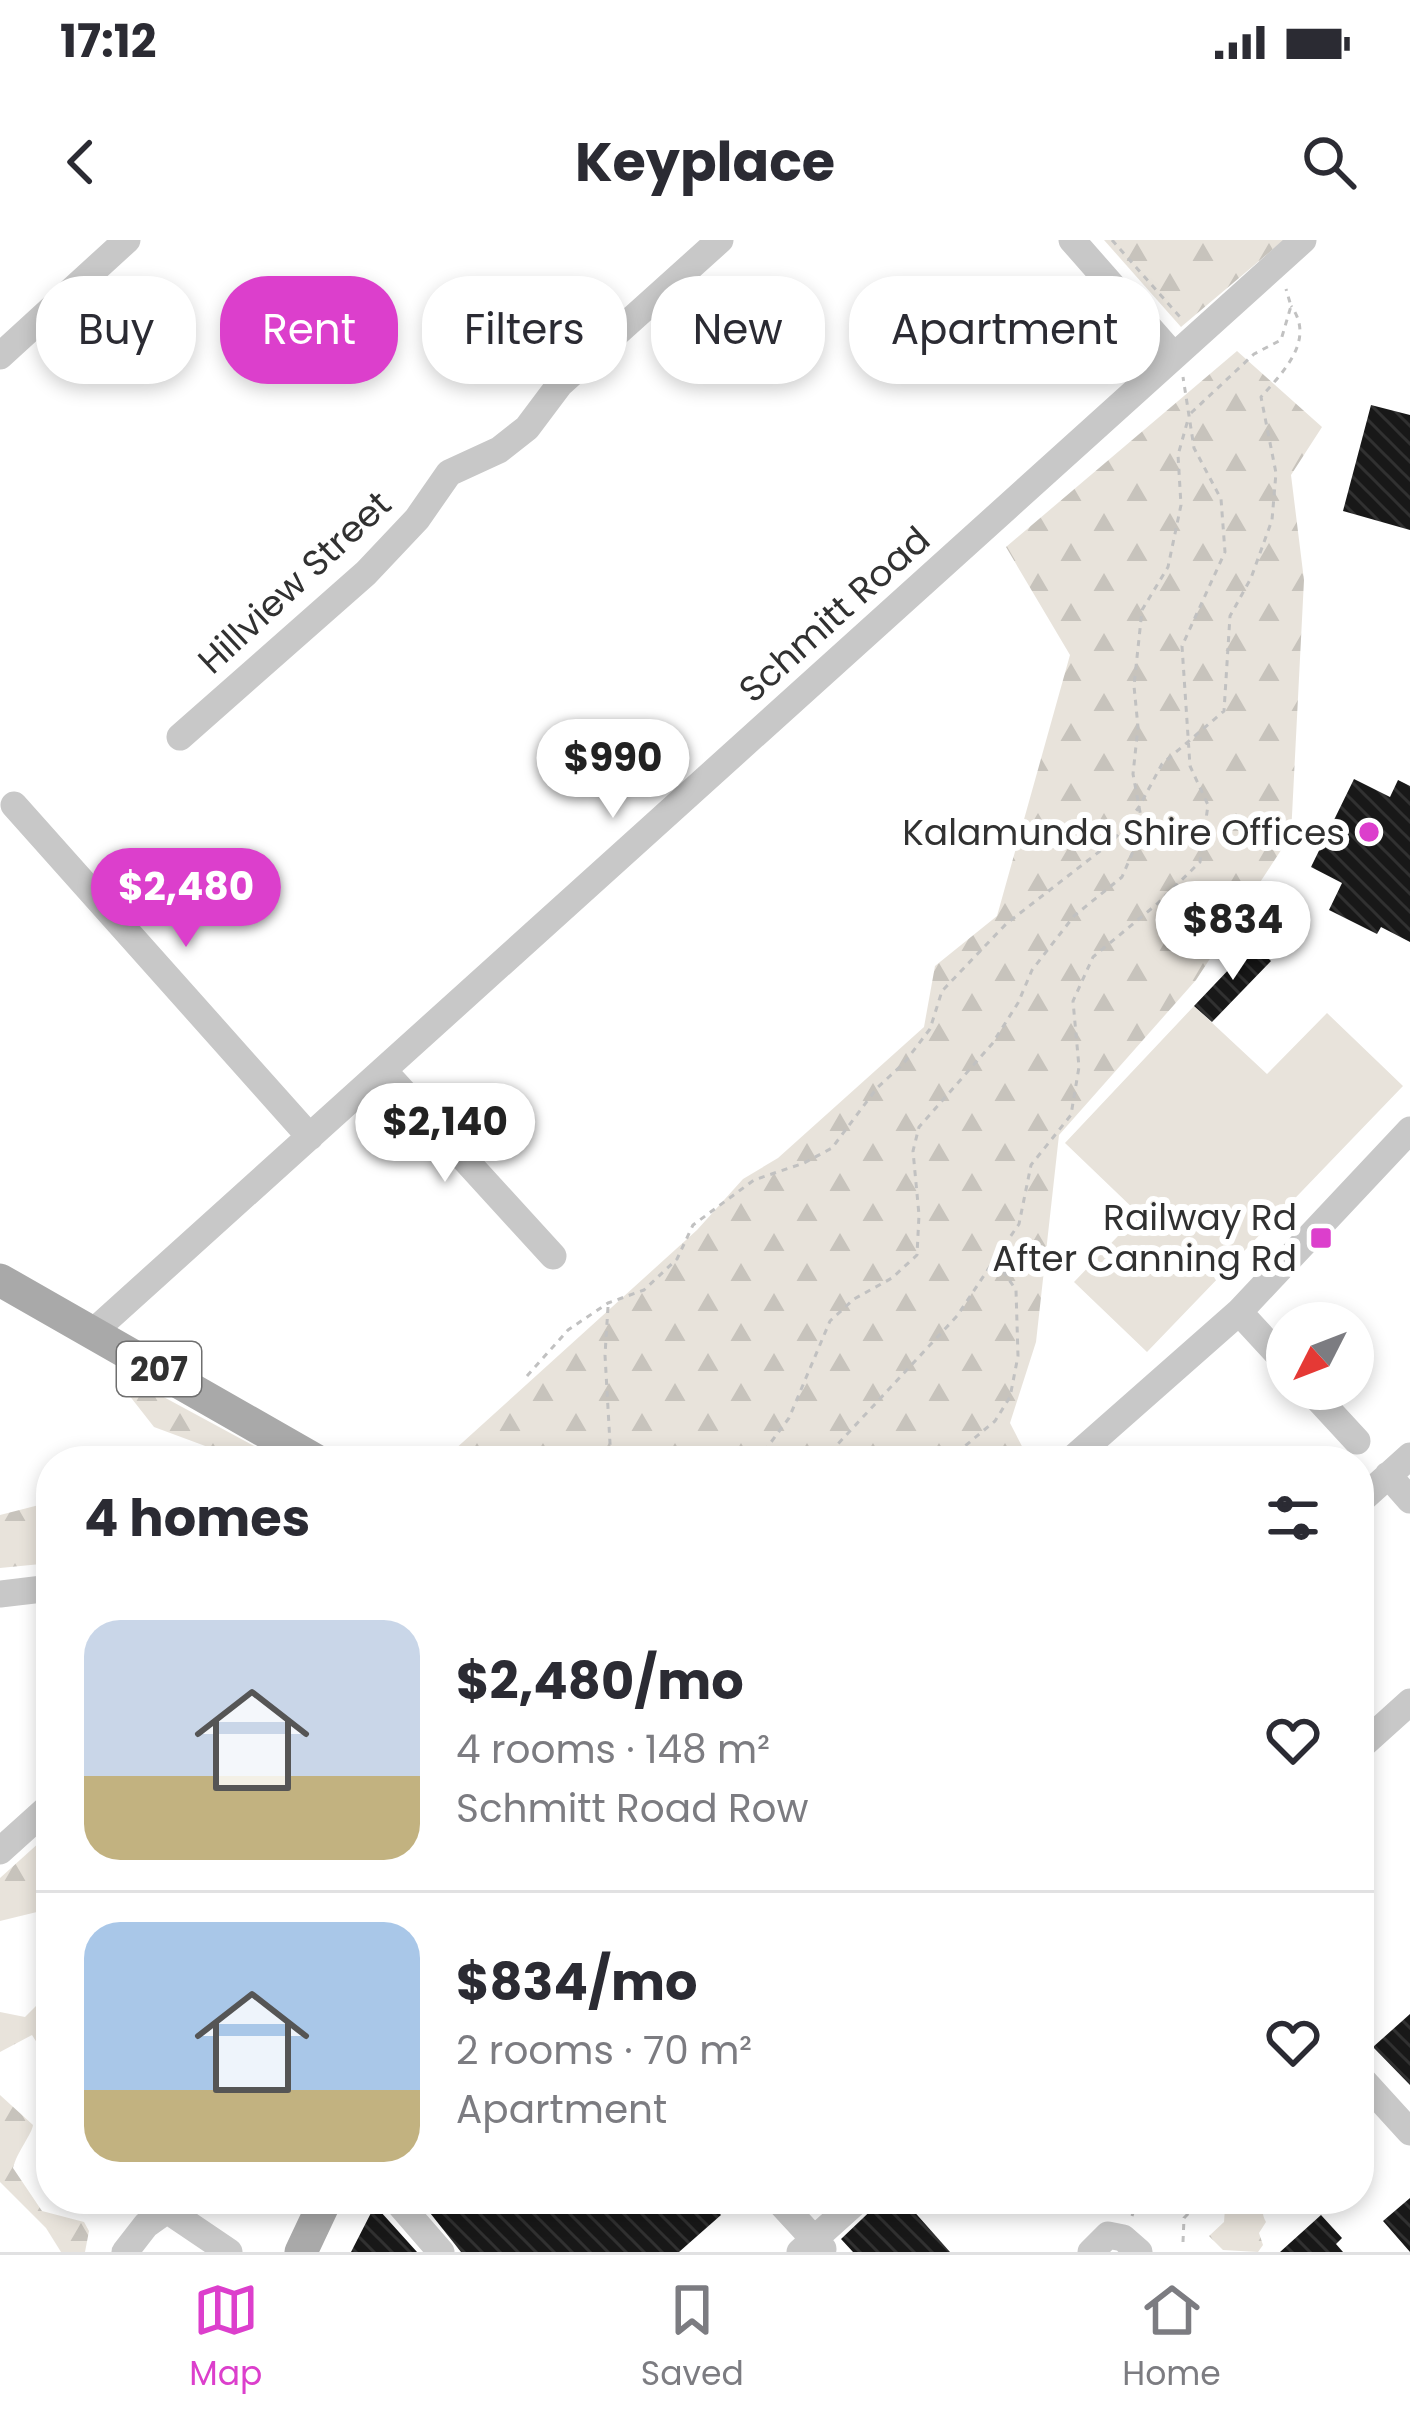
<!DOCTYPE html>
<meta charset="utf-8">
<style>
:root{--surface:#fff;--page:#f2f2f3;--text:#2b2b33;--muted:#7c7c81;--line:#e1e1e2;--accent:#dc3fcc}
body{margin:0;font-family:Poppins,sans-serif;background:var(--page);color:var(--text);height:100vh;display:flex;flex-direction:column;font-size:45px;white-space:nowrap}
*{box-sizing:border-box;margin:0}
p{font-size:39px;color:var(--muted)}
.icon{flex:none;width:66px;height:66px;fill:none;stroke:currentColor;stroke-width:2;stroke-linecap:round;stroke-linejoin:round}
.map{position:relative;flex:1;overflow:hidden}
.drawer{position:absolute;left:36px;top:1206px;width:1338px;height:768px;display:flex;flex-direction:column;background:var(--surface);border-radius:48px;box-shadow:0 6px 18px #0003}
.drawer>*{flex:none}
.top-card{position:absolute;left:36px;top:36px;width:1338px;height:108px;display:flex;gap:24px}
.needle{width:78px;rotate:228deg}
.fabs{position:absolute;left:1266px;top:1062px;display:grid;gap:24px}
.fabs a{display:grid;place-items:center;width:108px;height:108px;border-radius:50%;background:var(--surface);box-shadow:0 6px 18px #0003;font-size:60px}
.price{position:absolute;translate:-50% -102px;padding:0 27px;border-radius:42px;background:#fff;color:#222;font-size:39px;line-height:78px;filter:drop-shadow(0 3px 6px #0008)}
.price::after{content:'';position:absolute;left:50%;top:72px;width:36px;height:27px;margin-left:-18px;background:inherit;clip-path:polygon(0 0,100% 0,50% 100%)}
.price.on{background:var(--accent);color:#fff}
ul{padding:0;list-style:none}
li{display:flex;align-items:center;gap:36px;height:300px;padding:0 48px}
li+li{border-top:3px solid var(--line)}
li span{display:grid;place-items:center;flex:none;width:336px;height:240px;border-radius:36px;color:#555}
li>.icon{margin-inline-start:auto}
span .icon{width:144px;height:144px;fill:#fffc;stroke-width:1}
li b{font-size:51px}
h2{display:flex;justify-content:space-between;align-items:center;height:144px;padding:0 48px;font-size:51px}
.chip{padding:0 42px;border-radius:48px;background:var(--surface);box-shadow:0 6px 18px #0003;font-size:42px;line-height:108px}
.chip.on{background:var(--accent);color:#fff}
.status{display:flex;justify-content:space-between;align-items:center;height:84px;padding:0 60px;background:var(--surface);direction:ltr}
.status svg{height:33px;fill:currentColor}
header{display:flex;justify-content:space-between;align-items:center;height:156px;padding:0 48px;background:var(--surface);font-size:54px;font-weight:700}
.dock{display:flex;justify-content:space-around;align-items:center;height:168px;border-top:3px solid var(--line);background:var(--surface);font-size:33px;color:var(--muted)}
.dock a{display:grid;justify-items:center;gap:6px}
.dock .on{color:var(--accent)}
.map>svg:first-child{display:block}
.grass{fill:#e8e3db}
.forest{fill:url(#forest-firs)}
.building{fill:url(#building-back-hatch)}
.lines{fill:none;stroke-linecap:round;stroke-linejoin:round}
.path{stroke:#c1c1c1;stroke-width:3;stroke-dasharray:6 6;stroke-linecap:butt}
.minor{stroke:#c8c8c8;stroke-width:27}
.major{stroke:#a9a9a9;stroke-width:33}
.poi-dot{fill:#dc3fcc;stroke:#fff;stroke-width:4.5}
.labels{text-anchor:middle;stroke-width:12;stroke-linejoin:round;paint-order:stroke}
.shield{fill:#fff;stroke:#6f6f6f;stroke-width:3}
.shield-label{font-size:33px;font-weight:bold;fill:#313131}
.street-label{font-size:36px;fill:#313131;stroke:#fff}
.poi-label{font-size:36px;fill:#313131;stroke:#fff;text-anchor:end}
</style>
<div class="status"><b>17:12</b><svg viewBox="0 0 49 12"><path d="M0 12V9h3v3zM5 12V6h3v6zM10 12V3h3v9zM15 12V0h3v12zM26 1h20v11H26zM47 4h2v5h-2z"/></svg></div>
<header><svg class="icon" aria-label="back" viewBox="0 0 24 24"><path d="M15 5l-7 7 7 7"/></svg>Keyplace<svg class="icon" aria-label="search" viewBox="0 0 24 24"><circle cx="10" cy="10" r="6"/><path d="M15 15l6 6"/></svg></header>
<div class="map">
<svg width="1410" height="2012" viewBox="0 0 1410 2012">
<defs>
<pattern id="forest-firs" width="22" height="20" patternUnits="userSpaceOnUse" patternTransform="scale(3)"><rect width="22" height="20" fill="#e8e3db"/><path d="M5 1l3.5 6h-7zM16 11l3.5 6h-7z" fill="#c7c3bc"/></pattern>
<pattern id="building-back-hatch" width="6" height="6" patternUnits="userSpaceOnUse" patternTransform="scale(3)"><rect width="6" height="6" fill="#181818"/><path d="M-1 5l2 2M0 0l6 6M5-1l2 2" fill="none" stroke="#313131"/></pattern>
</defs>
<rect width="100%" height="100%" fill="#fff"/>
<!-- grass -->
<path class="grass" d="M 1194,766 L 1267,834 L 1327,773 L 1403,846 L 1147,1112 L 1074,1042 L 1139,974 L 1065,903 Z"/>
<!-- forest -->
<path class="forest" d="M 1104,0 L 1284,0 L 1181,87 Z
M 1237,111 L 1322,187 L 1291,235 L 1304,340 L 1291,595 L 1196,740 L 1059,895 L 1036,1102 L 1010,1183 L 1027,1216 L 1022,1221 L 442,1221 L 697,990 L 743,939 L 778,918 L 924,787 L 935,726 L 997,676 L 1070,415 L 1006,307 Z
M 136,1142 L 282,1221 L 218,1221 L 216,1210 L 154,1187 L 125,1150 Z
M 39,1265 L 51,1277 L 51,1323 L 0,1328 L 0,1275 Z
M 51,1592 L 51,1698 L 45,1670 L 0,1681 L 0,1638 Z
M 51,1751 L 51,1808 L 39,1806 L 32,1795 L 0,1812 L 0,1772 L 25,1777 Z
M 0,1855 L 33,1885 C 32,1894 17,1912 13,1928 L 42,1971 L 84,1982 L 89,1991 L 85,2012 L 61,2012 L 46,1988 L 0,1942 Z
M 1236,1959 L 1259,1959 C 1264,1968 1261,1974 1266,1982 L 1259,1993 L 1263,2005 L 1258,2012 L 1223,2010 L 1209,1996 L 1224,1982 L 1225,1968 Z"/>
<!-- building -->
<path class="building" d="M 1371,165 L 1410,175 L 1410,290 L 1343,271 Z
M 1354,539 L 1390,557 L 1398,540 L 1410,546 L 1410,702 L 1381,687 L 1377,694 L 1329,670 L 1342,643 L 1311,627 Z
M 1253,704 L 1271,721 L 1212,782 L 1194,766 Z
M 1410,1774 L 1410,1845 L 1373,1807 Z
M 1410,1958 L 1410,2012 L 1383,1981 Z
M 419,1959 L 675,1959 L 684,1970 L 696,1959 L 706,1959 L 721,1975 L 679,2012 L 461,2012 Z
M 883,1959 L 903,1959 L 950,2012 L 853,2012 L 841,1999 Z
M 373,1969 L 380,1971 L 417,2012 L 351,2012 Z
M 1321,1975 L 1342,1998 L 1336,2004 L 1343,2012 L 1280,2012 Z"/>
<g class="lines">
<!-- path -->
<path class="path" d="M 1112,0 L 1181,78
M 1191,173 L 1254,114 L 1281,100 L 1291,66 L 1286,49
M 608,1067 L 605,1115 L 611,1221
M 527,1136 L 568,1090 L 608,1063 L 644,1050 L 677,1019 L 693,985 L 754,940 L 804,923 L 832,908 L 877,848 L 904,823 L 930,789 L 942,751 L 1006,684 L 1113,601 L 1139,567 L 1162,524 L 1224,471 L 1230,376 L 1251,338 L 1272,280 L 1276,233 L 1261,157 C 1283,132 1316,100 1291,66
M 757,1221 L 789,1178 L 830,1081 L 854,1059 L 892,1038 L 917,1015 L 919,975 L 913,911 L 919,887 L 992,804 L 1018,763 L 1032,730 L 1074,676 L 1122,637 L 1143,588 L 1133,534 L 1138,487 L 1134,446 L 1142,370 L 1168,327 L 1181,265 L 1178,215 L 1189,176
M 822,1221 L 957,1076 L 995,1019
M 947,1221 L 995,1181 L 1010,1157 L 1018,1116 L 1016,1050 L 995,1019 L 1019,984 L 1031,925 L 1071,875 L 1079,827 L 1073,761 L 1093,717 L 1157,664 L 1200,622 L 1208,565 L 1190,526 L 1182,406 L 1225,312 L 1221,259 L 1194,208 L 1183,137
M 1106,1959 L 1135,1967 L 1132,1976
M 1183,2002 L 1184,1978 L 1202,1959"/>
<!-- minor -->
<path class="minor" d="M 1072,0 L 1173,115
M 0,116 L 127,0
M 180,497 L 366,333 L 417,279 L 449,233 L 499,210 L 527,188 L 560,144 L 720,0
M 14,565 L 310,897
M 385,832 L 553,1016
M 1239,1072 L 1287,1124
M 93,1092 L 1303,0
M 1309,1149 L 1357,1201
M 1070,1221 L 1239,1072 L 1410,890
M 1388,1235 L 1410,1260
M 1359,1262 L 1410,1216
M 0,1354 L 51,1348
M 1359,1508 L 1410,1462
M 0,1611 L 51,1565
M 1359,1836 L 1410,1892
M 158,1959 L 167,1970 L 229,2012
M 395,1959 L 441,2012
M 777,1959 L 823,2009
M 125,2012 L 146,1985 L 167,1970
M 800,2012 L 859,1959
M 1091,2012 L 1108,1995 L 1123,1998 L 1139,2012"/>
<!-- major -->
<path class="major" d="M 0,1040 L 317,1221
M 301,2012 L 326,1959"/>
</g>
<!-- markers -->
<g class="poi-dot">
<circle cx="1369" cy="592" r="12"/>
<rect x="1309" y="986" width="24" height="24" rx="6"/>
</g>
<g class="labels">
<!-- shield labels -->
<rect class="shield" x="117" y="1102" width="84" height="54" rx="9"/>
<g class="shield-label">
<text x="159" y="1141">207</text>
</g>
<!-- street labels -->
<g class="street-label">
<text transform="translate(294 342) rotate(-43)" y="13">Hillview Street</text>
<text transform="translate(834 374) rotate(-42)" y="13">Schmitt Road</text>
</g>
<!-- poi labels -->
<g class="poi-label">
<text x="1345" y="605">Kalamunda Shire Offices</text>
<text x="1297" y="990">Railway Rd<tspan x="1297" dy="41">After Canning Rd</tspan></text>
</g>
</g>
</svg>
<div class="fabs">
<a><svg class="needle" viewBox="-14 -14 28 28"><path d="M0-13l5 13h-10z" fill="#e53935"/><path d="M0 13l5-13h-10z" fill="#7c7c81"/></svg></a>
</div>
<b class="price" style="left:613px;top:581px">$990</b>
<b class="price on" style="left:186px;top:710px">$2,480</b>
<b class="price" style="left:1233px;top:743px">$834</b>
<b class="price" style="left:445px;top:945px">$2,140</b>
<div class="top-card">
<a class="chip">Buy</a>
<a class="chip on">Rent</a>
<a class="chip">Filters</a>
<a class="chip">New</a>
<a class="chip">Apartment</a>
</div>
<section class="drawer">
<h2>4 homes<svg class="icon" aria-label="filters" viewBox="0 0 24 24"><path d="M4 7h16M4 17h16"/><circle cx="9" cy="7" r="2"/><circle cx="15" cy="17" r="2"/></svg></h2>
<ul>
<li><span style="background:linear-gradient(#c9d6e8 65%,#c2b280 0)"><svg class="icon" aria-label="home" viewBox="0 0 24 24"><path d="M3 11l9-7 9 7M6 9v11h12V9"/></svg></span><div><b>$2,480/mo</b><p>4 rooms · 148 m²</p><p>Schmitt Road Row</p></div><svg class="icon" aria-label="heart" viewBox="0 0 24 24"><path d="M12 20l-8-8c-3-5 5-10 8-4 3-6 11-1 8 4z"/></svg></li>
<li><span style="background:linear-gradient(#a9c7e8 70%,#c2b280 0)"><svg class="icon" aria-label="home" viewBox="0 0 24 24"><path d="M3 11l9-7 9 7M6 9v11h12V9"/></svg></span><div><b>$834/mo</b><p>2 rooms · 70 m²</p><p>Apartment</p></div><svg class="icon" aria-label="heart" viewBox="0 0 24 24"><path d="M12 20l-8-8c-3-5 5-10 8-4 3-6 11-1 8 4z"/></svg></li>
</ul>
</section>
</div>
<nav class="dock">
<a class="on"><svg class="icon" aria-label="map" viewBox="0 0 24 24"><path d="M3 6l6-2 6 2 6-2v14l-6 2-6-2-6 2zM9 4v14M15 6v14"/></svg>Map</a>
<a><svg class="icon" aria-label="saved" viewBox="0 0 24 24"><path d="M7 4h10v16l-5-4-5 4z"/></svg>Saved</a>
<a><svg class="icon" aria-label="home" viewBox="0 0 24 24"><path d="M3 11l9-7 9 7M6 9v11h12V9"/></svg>Home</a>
</nav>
